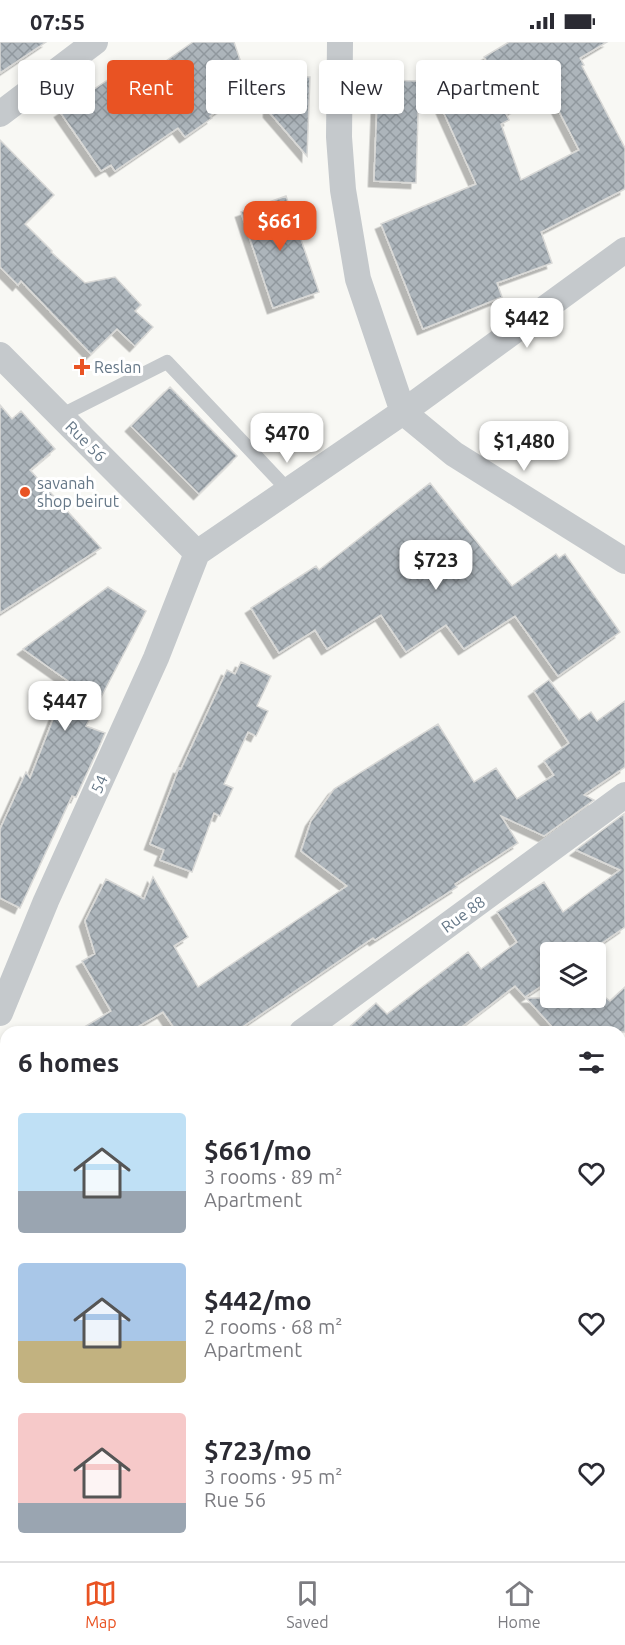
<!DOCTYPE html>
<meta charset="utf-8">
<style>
:root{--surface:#fff;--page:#f2f2f3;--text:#2b2b33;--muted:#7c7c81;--line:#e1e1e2;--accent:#e95323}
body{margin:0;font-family:Ubuntu,sans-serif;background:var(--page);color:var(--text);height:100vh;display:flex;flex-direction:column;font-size:22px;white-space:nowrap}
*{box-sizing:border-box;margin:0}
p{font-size:20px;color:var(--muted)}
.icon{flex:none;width:33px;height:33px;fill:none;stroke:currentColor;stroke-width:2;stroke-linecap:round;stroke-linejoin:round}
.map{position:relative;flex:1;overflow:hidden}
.panel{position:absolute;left:0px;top:984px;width:626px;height:536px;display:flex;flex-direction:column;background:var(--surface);border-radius:18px 18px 0 0;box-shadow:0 3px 9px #0003}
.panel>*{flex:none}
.hud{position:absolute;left:18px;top:18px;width:590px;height:54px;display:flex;gap:12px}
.controls{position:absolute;left:540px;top:900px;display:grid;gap:12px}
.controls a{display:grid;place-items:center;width:66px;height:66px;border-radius:6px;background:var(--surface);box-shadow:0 3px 9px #0003;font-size:30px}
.price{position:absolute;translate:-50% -51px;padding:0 14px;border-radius:12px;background:#fff;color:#222;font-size:20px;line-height:39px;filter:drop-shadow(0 2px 3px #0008)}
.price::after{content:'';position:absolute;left:50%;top:36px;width:18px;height:14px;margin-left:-9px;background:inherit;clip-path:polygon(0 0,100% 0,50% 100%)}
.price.active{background:var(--accent);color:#fff}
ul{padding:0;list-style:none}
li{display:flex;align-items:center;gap:18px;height:150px;padding:0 18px}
li span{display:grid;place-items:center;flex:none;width:168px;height:120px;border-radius:6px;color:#555}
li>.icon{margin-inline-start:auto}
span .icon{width:72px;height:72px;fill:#fffc;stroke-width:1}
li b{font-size:26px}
h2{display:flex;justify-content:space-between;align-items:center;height:72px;padding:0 18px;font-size:26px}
.chip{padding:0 21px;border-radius:6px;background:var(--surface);box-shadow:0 3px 9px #0003;font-size:21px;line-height:54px}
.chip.active{background:var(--accent);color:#fff}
.status{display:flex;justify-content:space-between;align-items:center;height:42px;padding:0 30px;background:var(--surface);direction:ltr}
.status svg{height:16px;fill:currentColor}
.tabs{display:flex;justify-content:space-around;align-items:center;height:84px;border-top:2px solid var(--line);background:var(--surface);font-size:16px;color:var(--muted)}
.tabs a{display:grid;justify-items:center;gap:3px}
.tabs .active{color:var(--accent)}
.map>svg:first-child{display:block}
.building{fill:url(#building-cross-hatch);stroke:#d9d9d7;stroke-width:1.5;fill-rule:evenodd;filter:url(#shadow)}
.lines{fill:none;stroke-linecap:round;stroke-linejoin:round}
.service{stroke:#c5c9cc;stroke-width:14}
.minor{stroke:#c5c9cc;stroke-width:26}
.poi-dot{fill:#e95323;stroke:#fff;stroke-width:2}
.labels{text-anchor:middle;stroke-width:6;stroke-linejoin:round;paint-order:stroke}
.poi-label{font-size:16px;fill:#657787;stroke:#fff;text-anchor:start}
.street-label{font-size:16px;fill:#657787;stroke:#fff}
</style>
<div class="status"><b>07:55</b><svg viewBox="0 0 49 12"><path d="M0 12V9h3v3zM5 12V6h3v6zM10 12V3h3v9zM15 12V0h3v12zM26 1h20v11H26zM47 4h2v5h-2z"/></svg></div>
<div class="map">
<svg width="625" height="1519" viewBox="0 0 625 1519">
<defs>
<pattern id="building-cross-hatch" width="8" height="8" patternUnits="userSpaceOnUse" patternTransform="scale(1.5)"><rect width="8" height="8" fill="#adb5bb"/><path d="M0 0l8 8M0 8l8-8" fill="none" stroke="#90989e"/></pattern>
<filter id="shadow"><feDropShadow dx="-5.5" dy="5.5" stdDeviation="0" flood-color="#0004"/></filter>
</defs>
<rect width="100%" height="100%" fill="#f8f8f4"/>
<!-- building -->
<path class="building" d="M 0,0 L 46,0 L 0,31 Z
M 193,0 L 234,0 L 250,47 L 210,74 L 212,76 L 185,95 L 178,86 L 115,129 L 111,123 L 101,129 L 60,70 L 133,21 L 143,35 Z
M 509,0 L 607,0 L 580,16 L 584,23 L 582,24 L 625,106 L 625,147 L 541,190 L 552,221 L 497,241 L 502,255 L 423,287 L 381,182 L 476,142 L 438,58 L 495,33 L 484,15 ZM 547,46 L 579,108 L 521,138 L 501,82 L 509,78 L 506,72 Z
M 270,33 L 310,35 L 307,114 L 269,70 Z
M 378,38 L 419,39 L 416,141 L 374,139 Z
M 0,98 L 54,153 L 25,182 L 52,209 L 51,210 L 85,241 L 115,235 L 141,263 L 135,269 L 153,285 L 135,304 L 117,287 L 91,312 L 21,239 L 18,243 L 0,225 Z
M 286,154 L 319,250 L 273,266 L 241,170 Z
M 170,345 L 237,414 L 199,452 L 131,384 Z
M 0,363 L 12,377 L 21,369 L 55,407 L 30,428 L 101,506 L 0,571 Z
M 430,441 L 512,544 L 556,512 L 559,516 L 565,512 L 620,590 L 558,634 L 515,574 L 464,607 L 446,583 L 406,610 L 381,573 L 327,607 L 315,588 L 279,611 L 251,566 L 316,524 L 319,528 Z
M 108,545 L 146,569 L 86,684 L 105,691 L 100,703 L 76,755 L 72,754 L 20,866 L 0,856 L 0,787 L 26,730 L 30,736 L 68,639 L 23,607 Z
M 241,620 L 271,634 L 257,664 L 268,669 L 256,694 L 248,690 L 224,742 L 233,746 L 220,774 L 214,771 L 192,830 L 160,818 L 164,808 L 150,802 L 179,726 L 181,727 L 227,628 L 235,632 Z
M 549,638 L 579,678 L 591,670 L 597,679 L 625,659 L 625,725 L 584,753 L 594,758 L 544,794 L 501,774 L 518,801 L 455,842 L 457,845 L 375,898 L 373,896 L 235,990 L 177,990 L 163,970 L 129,990 L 76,990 L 111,969 L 82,919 L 95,912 L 85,879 L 106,837 L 144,857 L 153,835 L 188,895 L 174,904 L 198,945 L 347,844 L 301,809 L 311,779 L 334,747 L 438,682 L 474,740 L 496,726 L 517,757 L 554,733 L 544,719 L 569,701 L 534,649 Z
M 624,772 L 625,885 L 589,910 L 550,910 L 550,938 L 525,955 L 515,944 L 455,990 L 344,990 L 376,961 L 387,972 L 468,910 L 481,927 L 517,900 L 497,870 L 544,840 L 563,870 L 620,828 L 576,808 Z
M 625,945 L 625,990 L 557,990 L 526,956 L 606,956 L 610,959 Z"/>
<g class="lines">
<!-- service -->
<path class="service" d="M 60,374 L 167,320 L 288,448"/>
<!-- minor -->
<path class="minor" d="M 340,0 L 339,95 L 343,148 L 358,237 L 403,370 L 454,412 L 625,519
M 0,72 L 95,0
M 0,313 L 197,511
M 197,511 L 403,370 L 625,208
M 0,971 L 46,859 L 156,616 L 197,511
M 302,990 L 625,753
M 620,1055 L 625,1049
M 0,1057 L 6,1068
M 0,1441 L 6,1441
M 620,1500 L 625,1493
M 216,1514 L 219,1519
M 603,1519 L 608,1514"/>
</g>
<!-- markers -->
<g class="poi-dot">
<path d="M79 316h6v6h6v6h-6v6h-6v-6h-6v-6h6z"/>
<circle cx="25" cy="450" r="6"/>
</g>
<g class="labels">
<!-- poi labels -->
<g class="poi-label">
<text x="94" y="331">Reslan</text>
<text x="37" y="447">savanah<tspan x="37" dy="18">shop beirut</tspan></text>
</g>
<!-- street labels -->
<g class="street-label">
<text transform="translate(86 399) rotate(45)" y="6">Rue 56</text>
<text transform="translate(99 742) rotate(-66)" y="6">54</text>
<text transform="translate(463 872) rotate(-36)" y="6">Rue 88</text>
</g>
</g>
</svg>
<div class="controls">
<a><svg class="icon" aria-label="layers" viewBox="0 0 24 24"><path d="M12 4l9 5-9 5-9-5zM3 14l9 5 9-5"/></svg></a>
</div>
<b class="price active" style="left:280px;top:210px">$661</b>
<b class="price" style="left:527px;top:307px">$442</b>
<b class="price" style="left:287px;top:422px">$470</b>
<b class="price" style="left:524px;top:430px">$1,480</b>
<b class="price" style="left:436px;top:549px">$723</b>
<b class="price" style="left:65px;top:690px">$447</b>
<div class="hud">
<a class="chip">Buy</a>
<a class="chip active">Rent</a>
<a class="chip">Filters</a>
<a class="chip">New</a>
<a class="chip">Apartment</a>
</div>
<section class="panel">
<h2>6 homes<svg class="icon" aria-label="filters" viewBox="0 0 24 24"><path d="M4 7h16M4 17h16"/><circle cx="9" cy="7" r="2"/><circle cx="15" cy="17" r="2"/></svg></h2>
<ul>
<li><span style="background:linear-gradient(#bfe0f5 65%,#9aa5b1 0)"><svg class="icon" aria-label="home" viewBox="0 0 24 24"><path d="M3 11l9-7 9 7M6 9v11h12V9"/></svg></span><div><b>$661/mo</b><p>3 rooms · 89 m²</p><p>Apartment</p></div><svg class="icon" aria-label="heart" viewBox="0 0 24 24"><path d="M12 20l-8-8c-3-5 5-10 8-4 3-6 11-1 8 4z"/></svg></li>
<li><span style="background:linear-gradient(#a9c7e8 65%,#c2b280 0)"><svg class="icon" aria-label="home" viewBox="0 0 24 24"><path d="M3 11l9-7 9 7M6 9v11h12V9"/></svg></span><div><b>$442/mo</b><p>2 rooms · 68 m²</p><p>Apartment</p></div><svg class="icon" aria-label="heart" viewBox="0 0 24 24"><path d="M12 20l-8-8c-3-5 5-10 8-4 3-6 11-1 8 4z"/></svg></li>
<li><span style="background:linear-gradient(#f6c9c9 75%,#9aa5b1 0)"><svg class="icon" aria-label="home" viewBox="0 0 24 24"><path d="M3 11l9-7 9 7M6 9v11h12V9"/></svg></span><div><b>$723/mo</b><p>3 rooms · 95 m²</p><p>Rue 56</p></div><svg class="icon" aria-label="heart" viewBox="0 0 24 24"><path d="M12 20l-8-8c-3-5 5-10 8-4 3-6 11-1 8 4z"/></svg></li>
</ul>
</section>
</div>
<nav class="tabs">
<a class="active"><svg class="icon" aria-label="map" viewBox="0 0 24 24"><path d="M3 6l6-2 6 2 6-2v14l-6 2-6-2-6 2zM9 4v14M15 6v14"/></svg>Map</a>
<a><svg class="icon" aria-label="saved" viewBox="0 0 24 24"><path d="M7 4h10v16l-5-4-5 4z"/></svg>Saved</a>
<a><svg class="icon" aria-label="home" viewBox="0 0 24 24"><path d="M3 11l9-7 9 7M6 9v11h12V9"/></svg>Home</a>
</nav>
